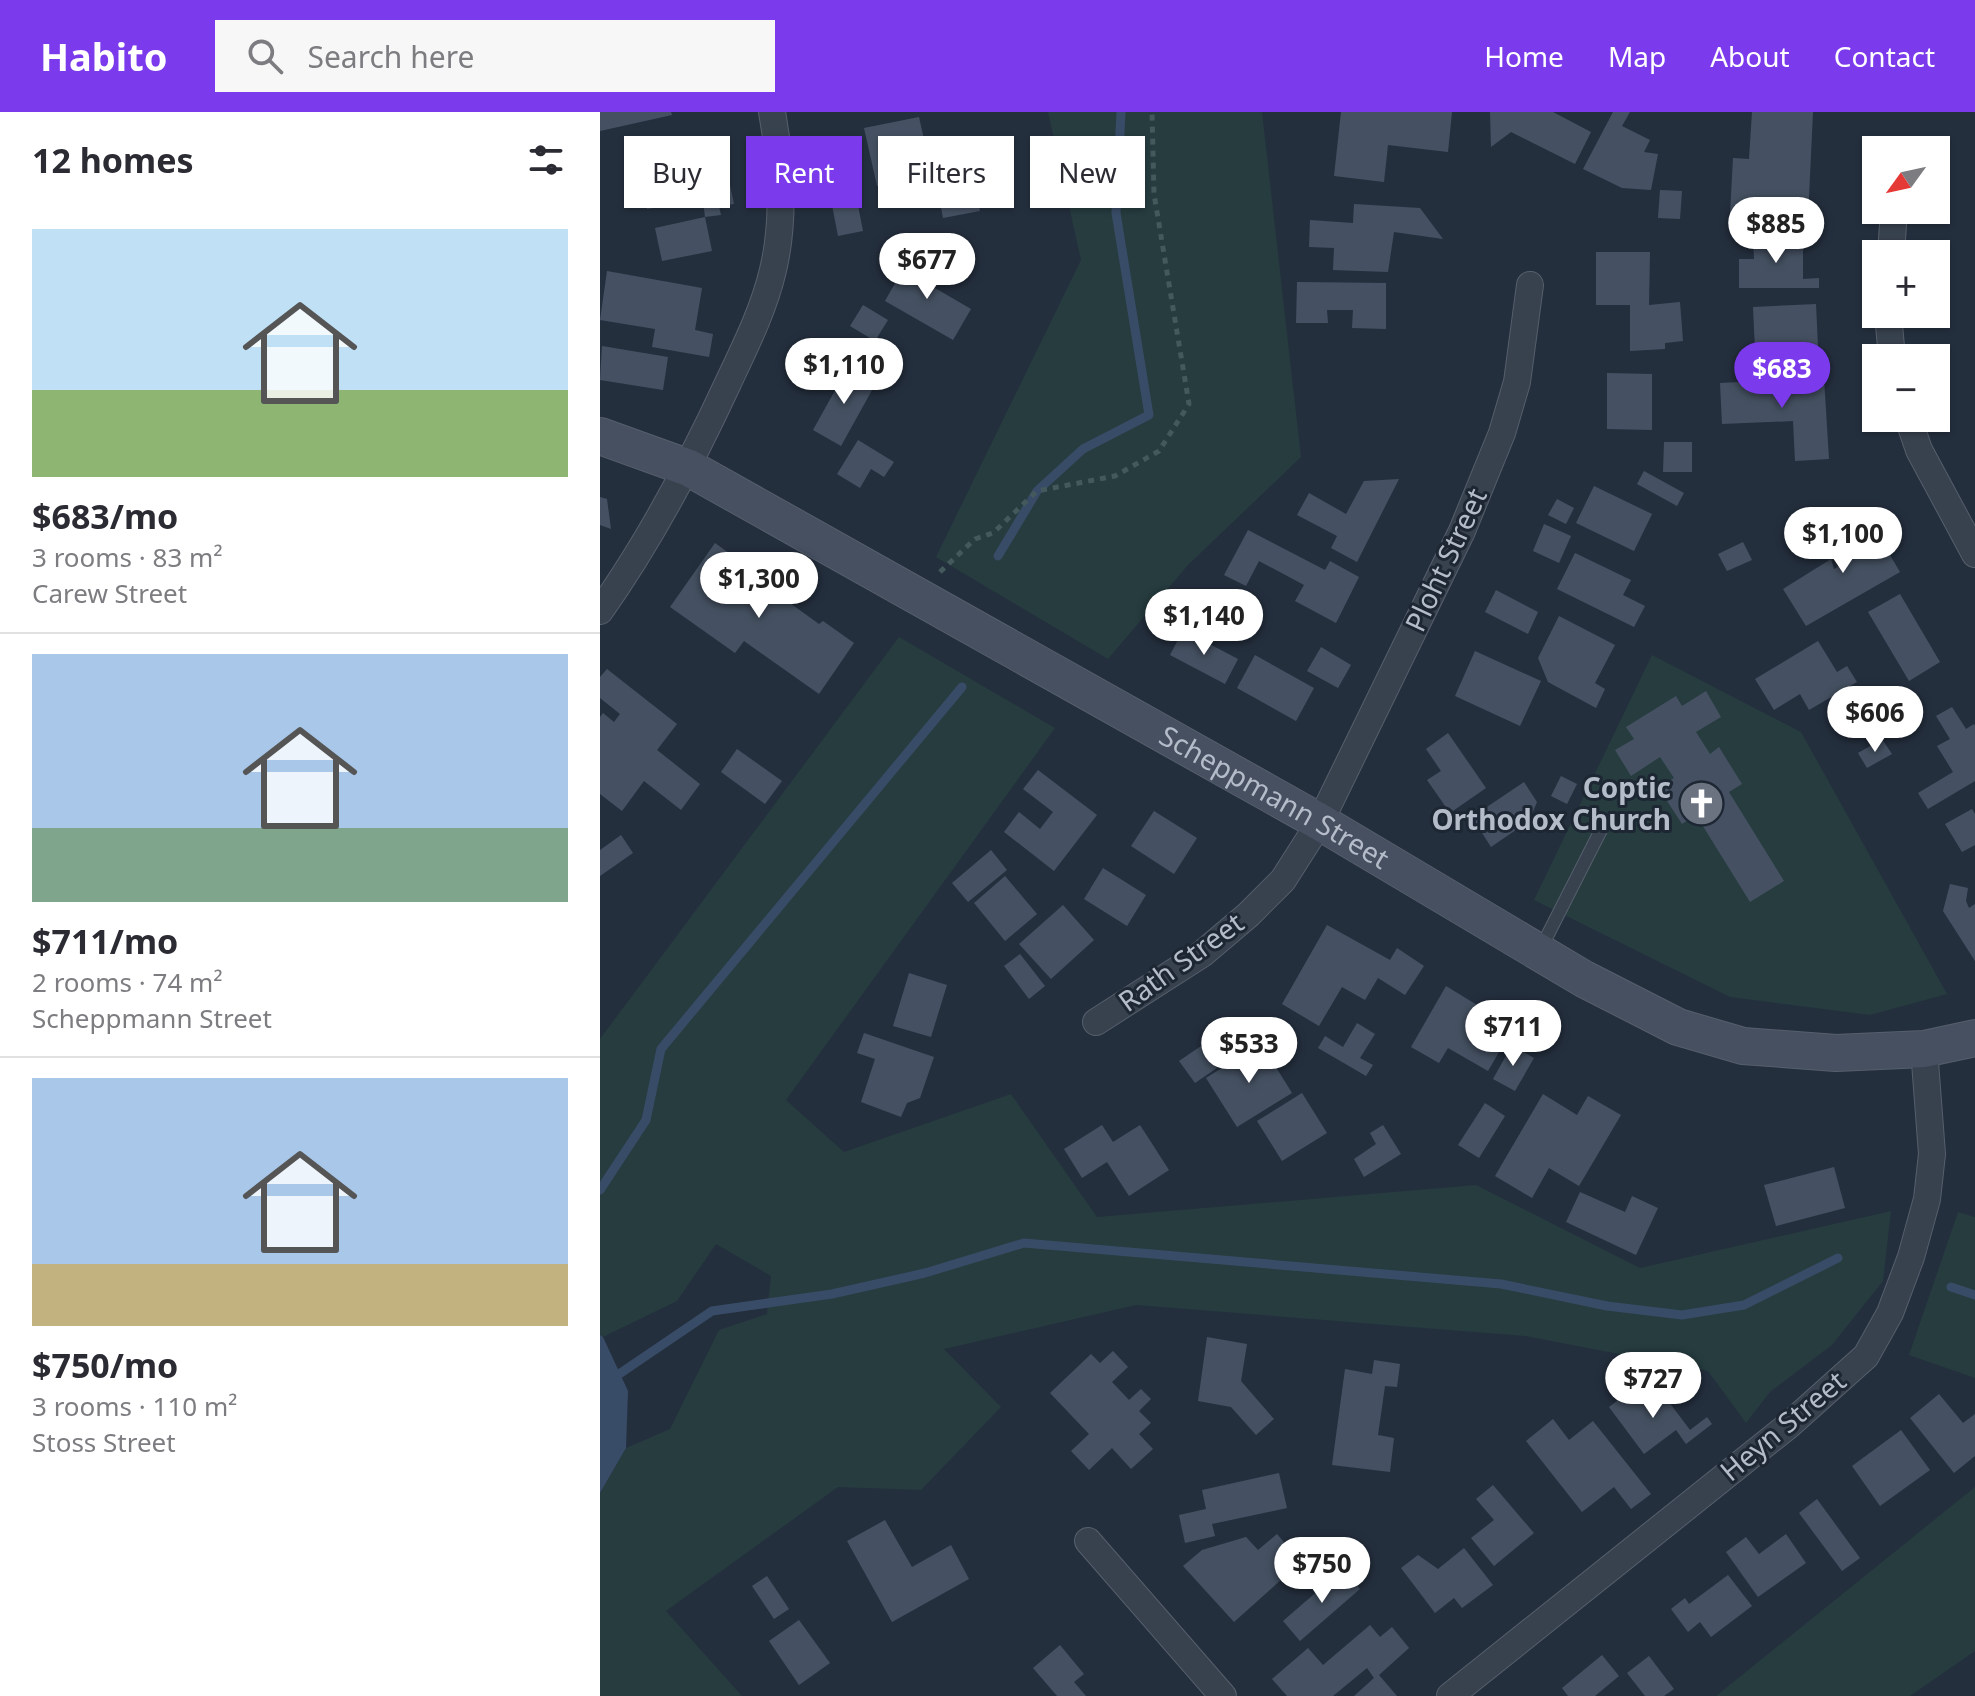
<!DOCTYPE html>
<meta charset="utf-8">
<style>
:root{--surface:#fff;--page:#f7f7f7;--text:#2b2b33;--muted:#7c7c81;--line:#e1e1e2;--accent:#7c3aed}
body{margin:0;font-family:"Noto Sans",sans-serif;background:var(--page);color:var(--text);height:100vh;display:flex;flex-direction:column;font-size:30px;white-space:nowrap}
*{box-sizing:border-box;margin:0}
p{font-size:26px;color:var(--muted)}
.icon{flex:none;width:44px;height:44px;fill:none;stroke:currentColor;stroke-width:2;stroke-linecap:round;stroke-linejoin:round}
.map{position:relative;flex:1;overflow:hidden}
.drawer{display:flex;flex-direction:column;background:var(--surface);width:600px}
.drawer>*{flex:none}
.banner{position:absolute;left:24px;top:24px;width:760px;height:72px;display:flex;gap:16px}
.needle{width:52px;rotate:237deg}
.buttons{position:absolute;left:1262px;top:24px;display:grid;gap:16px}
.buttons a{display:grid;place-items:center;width:88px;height:88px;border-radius:0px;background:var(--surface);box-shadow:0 2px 6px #0004;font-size:40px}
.price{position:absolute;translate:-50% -68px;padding:0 18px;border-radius:28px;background:#fff;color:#222;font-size:26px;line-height:52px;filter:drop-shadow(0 2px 4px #0008)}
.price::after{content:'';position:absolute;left:50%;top:48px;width:24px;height:18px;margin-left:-12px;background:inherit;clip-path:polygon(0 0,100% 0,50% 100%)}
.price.current{background:var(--accent);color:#fff}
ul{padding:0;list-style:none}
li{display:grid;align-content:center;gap:16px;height:424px;padding:0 32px}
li+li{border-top:2px solid var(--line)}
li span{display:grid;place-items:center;height:248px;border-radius:0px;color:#555}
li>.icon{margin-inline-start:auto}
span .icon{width:144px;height:144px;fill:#fffc;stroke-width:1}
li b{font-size:34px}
h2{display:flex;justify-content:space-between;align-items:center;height:96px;padding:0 32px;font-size:34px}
.chip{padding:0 28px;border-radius:0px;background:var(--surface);box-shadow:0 2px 6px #0004;font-size:28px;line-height:72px}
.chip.current{background:var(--accent);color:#fff}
header{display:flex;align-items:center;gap:48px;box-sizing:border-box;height:112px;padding:0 40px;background:var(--accent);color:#fff}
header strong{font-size:38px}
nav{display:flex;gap:44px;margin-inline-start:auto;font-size:28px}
.search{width:560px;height:72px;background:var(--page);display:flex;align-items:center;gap:20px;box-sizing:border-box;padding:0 28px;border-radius:0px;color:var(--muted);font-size:30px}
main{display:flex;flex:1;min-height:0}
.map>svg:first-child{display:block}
.green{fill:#263c3f}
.water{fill:#394c67}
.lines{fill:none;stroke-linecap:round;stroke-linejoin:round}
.stream{stroke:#394c67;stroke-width:9}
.building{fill:#455162}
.lane-casing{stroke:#565f6c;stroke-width:14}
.street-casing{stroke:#565f6c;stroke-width:28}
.secondary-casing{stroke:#565f6c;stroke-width:38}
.path{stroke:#44595c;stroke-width:5;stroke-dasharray:6 6;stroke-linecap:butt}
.lane{stroke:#38414e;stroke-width:12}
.street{stroke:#38414e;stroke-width:26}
.secondary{stroke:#465061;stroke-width:36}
.labels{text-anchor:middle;stroke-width:6;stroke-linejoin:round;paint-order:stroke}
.street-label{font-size:28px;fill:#b4bcc9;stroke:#1d2633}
.poi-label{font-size:28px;font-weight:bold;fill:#b4bcc9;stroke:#1d2633;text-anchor:end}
</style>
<header>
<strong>Habito</strong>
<div class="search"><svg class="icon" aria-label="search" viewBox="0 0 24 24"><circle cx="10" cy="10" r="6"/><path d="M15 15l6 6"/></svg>Search here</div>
<nav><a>Home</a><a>Map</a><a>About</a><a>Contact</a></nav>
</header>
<main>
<section class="drawer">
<h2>12 homes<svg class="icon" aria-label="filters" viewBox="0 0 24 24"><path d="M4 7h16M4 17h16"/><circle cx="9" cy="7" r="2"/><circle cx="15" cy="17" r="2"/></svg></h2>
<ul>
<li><span style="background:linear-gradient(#bfe0f5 65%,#8fb573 0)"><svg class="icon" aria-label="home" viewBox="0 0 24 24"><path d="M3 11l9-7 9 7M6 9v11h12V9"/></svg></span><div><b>$683/mo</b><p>3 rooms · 83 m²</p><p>Carew Street</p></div></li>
<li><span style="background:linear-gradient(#a9c7e8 70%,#7fa58c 0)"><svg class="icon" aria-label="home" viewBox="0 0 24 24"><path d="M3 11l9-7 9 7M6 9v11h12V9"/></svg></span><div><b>$711/mo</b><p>2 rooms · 74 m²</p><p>Scheppmann Street</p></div></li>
<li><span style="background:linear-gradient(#a9c7e8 75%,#c2b280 0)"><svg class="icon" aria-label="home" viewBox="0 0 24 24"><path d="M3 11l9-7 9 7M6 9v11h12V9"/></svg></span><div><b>$750/mo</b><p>3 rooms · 110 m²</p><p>Stoss Street</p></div></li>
</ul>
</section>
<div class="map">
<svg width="1375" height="1584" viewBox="0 0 1375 1584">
<rect width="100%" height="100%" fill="#242f3e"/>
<!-- green -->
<path class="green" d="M 448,0 L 662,0 L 701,345 L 588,453 L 508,547 L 336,445 L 481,148 Z
M 299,525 L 455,616 L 186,988 L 244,1040 L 411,982 L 497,1105 L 876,1073 L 1040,1156 L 1291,1099 L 1283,1169 L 1232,1233 L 1170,1280 L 1146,1311 L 1108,1259 L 925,1224 L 536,1193 L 344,1237 L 401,1295 L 321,1378 L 238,1375 L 66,1499 L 142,1584 L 0,1584 L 0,1381 L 26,1336 L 70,1317 L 119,1218 L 167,1202 L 171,1164 L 116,1132 L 77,1189 L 3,1225 L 0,1223 L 0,927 Z
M 1052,543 L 1201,620 L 1347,882 L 1270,903 L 1130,885 L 934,788 Z
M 1358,1100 L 1375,1105 L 1375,1266 L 1309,1243 Z
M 1375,1375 L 1375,1539 L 1310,1584 L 1116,1584 Z"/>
<!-- water -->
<path class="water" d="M 0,1223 L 3,1225 L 28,1279 L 26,1336 L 0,1381 Z"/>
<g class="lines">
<!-- stream -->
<path class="stream" d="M 398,444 L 437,379 L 483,337 L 549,303 L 516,101 L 521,0
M 0,1078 L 46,1008 L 61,937 L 362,575
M 1351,1175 L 1375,1183
M 0,1275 L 112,1199 L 232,1182 L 325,1161 L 424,1131 L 901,1172 L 1007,1194 L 1082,1203 L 1144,1193 L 1238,1146"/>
</g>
<!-- building -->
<path class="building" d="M 0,0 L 71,0 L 72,3 L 0,19 Z
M 741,0 L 852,0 L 848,40 L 788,33 L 784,70 L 734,64 Z
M 890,0 L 953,0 L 991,20 L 975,52 L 911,20 L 891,35 Z
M 1013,0 L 1030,0 L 1022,14 L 1050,28 L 1044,40 L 1058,42 L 1051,78 L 1022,76 L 983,57 Z
M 1152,0 L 1213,0 L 1208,106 L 1130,102 L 1133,46 L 1149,47 Z
M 319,5 L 332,63 L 277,74 L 264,16 Z
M 109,47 L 112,61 L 100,63 L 102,78 L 130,73 L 134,92 L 119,94 L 121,103 L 105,105 L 103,89 L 47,97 L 41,56 Z
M 373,62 L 380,99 L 343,106 L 336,69 Z
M 1060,78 L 1082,79 L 1080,107 L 1058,106 Z
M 256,83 L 263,119 L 238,124 L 231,88 Z
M 754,92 L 820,96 L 843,127 L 794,120 L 788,160 L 733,158 L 734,136 L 709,135 L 710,108 L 753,111 Z
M 105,105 L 112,139 L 62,149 L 55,116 Z
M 1203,125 L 1203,167 L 1219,166 L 1219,176 L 1139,176 L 1139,147 L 1154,147 L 1153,126 Z
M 996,140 L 1050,140 L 1049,193 L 1080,190 L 1083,229 L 1065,231 L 1065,237 L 1030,239 L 1030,193 L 996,193 Z
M 308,148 L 340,167 L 335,176 L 371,197 L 353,228 L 285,189 Z
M 7,159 L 102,176 L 95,218 L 113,222 L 109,245 L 52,235 L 55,217 L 0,208 Z
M 697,170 L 786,171 L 786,217 L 752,216 L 753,198 L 727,198 L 728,211 L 696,211 Z
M 1216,192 L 1218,235 L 1155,238 L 1153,195 Z
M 263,193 L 288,208 L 275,229 L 250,214 Z
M 2,234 L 68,245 L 63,278 L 0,268 Z
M 248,255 L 276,271 L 241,334 L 213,318 Z
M 1007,261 L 1052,262 L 1052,318 L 1007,317 Z
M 1224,266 L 1229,347 L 1195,349 L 1193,309 L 1122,312 L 1120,271 Z
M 258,328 L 294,350 L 284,365 L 271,357 L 260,376 L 237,362 Z
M 1064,330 L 1092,330 L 1092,360 L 1063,360 Z
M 1044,359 L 1084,381 L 1077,394 L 1037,372 Z
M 799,367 L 757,450 L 731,436 L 737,424 L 697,403 L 709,381 L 746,402 L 764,369 Z
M 994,374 L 1052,402 L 1034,439 L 976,411 Z
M 0,385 L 7,387 L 11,417 L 0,413 Z
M 957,387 L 974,396 L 966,412 L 948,403 Z
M 1262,396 L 1300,460 L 1206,514 L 1183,477 L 1231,447 L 1234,457 L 1264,440 L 1244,406 Z
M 944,412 L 971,424 L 959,451 L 933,439 Z
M 648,418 L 725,458 L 730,449 L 759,465 L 736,511 L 695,489 L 704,473 L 659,449 L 646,474 L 624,463 Z
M 1143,430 L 1152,448 L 1127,459 L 1118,442 Z
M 115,431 L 154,459 L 151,463 L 219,512 L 223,509 L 254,531 L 219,582 L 144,529 L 135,541 L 70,495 Z
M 975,441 L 1031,468 L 1023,483 L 1045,494 L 1034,515 L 957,477 Z
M 896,478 L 938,500 L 928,522 L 885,500 Z
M 1300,482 L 1340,550 L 1309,569 L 1268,500 Z
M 959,504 L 1015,533 L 995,571 L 1005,577 L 996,596 L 948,570 L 938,546 Z
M 583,518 L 638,547 L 625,572 L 570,543 Z
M 1218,529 L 1237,560 L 1247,554 L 1257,570 L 1209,598 L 1200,582 L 1174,598 L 1155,567 Z
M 721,535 L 751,553 L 738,576 L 707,559 Z
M 875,539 L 941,569 L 920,614 L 855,584 Z
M 655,543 L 714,576 L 696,609 L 637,576 Z
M 7,557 L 77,612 L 57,638 L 100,672 L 81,698 L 44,669 L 22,699 L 0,682 L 0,605 L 3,601 L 14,610 L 20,602 L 0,586 L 0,565 Z
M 1106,579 L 1121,605 L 1096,620 L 1110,642 L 1119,635 L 1142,672 L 1129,680 L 1184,769 L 1150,790 L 1096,703 L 1082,712 L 1058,675 L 1074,666 L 1060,645 L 1031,664 L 1015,638 L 1034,627 L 1026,615 L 1076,584 L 1082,594 Z
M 1270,589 L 1283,609 L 1263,621 L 1251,600 Z
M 1352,595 L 1366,617 L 1374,612 L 1375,614 L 1375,669 L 1328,697 L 1318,681 L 1353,660 L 1337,634 L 1350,627 L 1336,604 Z
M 848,621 L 886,676 L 850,701 L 827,668 L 841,659 L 826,637 Z
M 1282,627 L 1292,642 L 1267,656 L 1258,641 Z
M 137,637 L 182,669 L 165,692 L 121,660 Z
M 438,658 L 497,703 L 454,759 L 404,720 L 419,700 L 440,717 L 453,700 L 423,677 Z
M 961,664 L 977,672 L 967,692 L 951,684 Z
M 924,670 L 937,690 L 929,709 L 891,735 L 872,705 Z
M 1372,697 L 1375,702 L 1375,733 L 1362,740 L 1345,712 Z
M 554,699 L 597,726 L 574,762 L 531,734 Z
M 21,723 L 33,741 L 0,764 L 0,738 Z
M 391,738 L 407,758 L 368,790 L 352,771 Z
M 503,756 L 546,783 L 527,814 L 484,787 Z
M 405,764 L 437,802 L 405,829 L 374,791 Z
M 1350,772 L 1368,776 L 1366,789 L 1369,796 L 1375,792 L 1375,849 L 1343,799 Z
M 463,793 L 494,828 L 451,867 L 419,832 Z
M 727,813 L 790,848 L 797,836 L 824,854 L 805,883 L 778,866 L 765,888 L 742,875 L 719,914 L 682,892 Z
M 420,842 L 445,874 L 429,887 L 404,854 Z
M 309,861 L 347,873 L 331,925 L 293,914 Z
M 846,874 L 882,896 L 874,910 L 906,928 L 888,959 L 848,936 L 839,951 L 811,935 Z
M 757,911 L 775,922 L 760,946 L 773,953 L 766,964 L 718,936 L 725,924 L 743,935 Z
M 264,921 L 334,945 L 320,986 L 307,991 L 301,1005 L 261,990 L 275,947 L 257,941 Z
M 661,931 L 692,981 L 637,1015 L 606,966 Z
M 912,933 L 934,946 L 915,979 L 893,967 Z
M 601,934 L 617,956 L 595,971 L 579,949 Z
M 702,981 L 727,1021 L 682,1049 L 657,1009 Z
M 943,982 L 977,1003 L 988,984 L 1021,1003 L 979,1074 L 949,1056 L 932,1086 L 895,1064 Z
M 885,991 L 905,1004 L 879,1046 L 858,1033 Z
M 502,1013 L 513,1030 L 540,1013 L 569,1058 L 529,1084 L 507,1050 L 482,1066 L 464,1037 Z
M 783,1013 L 801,1042 L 764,1065 L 754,1047 L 776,1032 L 770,1021 Z
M 1234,1055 L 1245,1096 L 1176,1114 L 1164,1073 Z
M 980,1080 L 1025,1100 L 1032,1084 L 1058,1096 L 1036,1143 L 966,1110 Z
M 607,1225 L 647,1232 L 641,1269 L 674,1307 L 656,1323 L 631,1295 L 598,1289 Z
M 513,1239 L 528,1255 L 512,1270 L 529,1288 L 541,1277 L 551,1287 L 539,1299 L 551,1311 L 539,1322 L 553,1337 L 531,1357 L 512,1336 L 489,1358 L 471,1339 L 489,1322 L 450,1281 L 491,1242 L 500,1251 Z
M 774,1248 L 800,1252 L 797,1275 L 785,1274 L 778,1323 L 794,1326 L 790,1360 L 732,1353 L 745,1257 L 772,1262 Z
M 1031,1278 L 1041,1292 L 1060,1278 L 1090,1318 L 1107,1305 L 1112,1312 L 1086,1332 L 1076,1318 L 1044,1342 L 1009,1295 Z
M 1339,1282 L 1363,1311 L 1375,1302 L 1375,1344 L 1354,1361 L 1310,1306 Z
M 953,1307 L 969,1328 L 993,1309 L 1051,1382 L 1031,1397 L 1014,1375 L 982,1400 L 926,1329 Z
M 1301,1318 L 1330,1358 L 1280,1394 L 1252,1354 Z
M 679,1361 L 687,1396 L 612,1412 L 615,1424 L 585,1431 L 579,1403 L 606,1397 L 602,1378 Z
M 893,1373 L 934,1421 L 894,1454 L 871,1426 L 894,1408 L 876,1387 Z
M 1217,1387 L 1260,1446 L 1242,1459 L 1199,1401 Z
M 285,1408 L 312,1455 L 351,1433 L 369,1467 L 292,1510 L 247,1429 Z
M 677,1422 L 701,1450 L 634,1510 L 583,1454 L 602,1438 L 646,1425 L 658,1438 Z
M 1186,1422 L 1206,1451 L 1158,1485 L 1126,1440 L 1146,1425 L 1159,1442 Z
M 864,1436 L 893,1473 L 862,1496 L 854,1486 L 835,1501 L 801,1456 L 818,1443 L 838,1457 Z
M 743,1457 L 760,1477 L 700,1529 L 683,1509 Z
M 1128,1463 L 1152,1494 L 1111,1525 L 1100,1510 L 1088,1520 L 1071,1497 L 1085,1486 L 1089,1492 Z
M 167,1464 L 189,1497 L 174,1507 L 152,1474 Z
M 199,1508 L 230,1551 L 199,1573 L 169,1529 Z
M 770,1513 L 780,1525 L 792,1515 L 809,1536 L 779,1563 L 797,1584 L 754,1584 L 774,1566 L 767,1556 L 733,1584 L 687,1584 L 672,1567 L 708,1536 L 723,1553 Z
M 460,1533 L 484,1562 L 474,1570 L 486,1584 L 457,1584 L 433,1556 Z
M 1002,1543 L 1019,1564 L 995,1584 L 968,1584 L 962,1576 Z
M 1049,1544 L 1074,1577 L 1064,1584 L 1045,1584 L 1027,1561 Z"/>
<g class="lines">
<defs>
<path id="lane" d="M 940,838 L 1004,712"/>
<path id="street" d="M 1291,142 L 1294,98
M 1288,202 L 1292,246
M 1308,306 L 1319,338 L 1375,442
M 0,499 C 51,427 91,351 128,271 C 145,235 164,197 173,158 C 185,108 181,50 172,0
M 496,910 L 602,842 L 648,803 L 683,768 L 720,710 L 862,419 L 902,321 L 917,270 L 930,173
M 488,1429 L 623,1584
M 850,1584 L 1189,1313 L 1266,1244 L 1290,1201 L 1311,1145 L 1327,1087 L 1332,1042 L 1324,937"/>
<g id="secondary">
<path id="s1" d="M 0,324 L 89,356 L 720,710 L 984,867 L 1078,915 L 1143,934 L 1236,941 L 1324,937 L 1375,926"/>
</g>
</defs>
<!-- lane casing -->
<use href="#lane" class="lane-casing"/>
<!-- street casing -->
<use href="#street" class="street-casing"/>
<!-- secondary casing -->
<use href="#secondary" class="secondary-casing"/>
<!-- path -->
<path class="path" d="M 340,460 L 375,427 L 393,421 L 437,379 L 515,364 L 559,339 L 589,292 L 554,82 L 552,0"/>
<!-- lane -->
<use href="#lane" class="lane"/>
<!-- street -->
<use href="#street" class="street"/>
<!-- secondary -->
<use href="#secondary" class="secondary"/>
</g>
<!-- icons -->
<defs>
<symbol id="church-disc" viewBox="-11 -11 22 22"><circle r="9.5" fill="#6b7280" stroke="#1d2633"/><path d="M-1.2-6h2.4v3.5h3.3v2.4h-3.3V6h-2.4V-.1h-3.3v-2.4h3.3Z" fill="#fff"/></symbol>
</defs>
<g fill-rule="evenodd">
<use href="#church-disc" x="1076" y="666" width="51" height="51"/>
</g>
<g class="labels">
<!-- street labels -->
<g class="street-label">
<text transform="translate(846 448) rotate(-65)" y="10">Ploht Street</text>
<text dy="10" stroke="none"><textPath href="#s1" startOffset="766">Scheppmann Street</textPath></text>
<text transform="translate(581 850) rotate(-36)" y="10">Rath Street</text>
<text transform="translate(1183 1314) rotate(-40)" y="10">Heyn Street</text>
</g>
<!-- poi labels -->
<g class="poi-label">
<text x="1071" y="686">Coptic<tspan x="1071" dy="32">Orthodox Church</tspan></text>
</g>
</g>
</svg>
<div class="buttons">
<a><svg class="needle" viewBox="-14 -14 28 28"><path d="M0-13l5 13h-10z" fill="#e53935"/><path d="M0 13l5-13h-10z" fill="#7c7c81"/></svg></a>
<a>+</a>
<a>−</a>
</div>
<b class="price" style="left:1176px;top:153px">$885</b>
<b class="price" style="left:327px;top:189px">$677</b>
<b class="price" style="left:244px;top:294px">$1,110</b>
<b class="price current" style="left:1182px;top:298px">$683</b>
<b class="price" style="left:1243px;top:463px">$1,100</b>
<b class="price" style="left:159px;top:508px">$1,300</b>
<b class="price" style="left:604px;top:545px">$1,140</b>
<b class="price" style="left:1275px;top:642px">$606</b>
<b class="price" style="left:913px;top:956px">$711</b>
<b class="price" style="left:649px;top:973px">$533</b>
<b class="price" style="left:1053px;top:1308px">$727</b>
<b class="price" style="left:722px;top:1493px">$750</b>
<div class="banner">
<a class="chip">Buy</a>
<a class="chip current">Rent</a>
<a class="chip">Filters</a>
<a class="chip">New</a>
</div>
</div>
</main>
